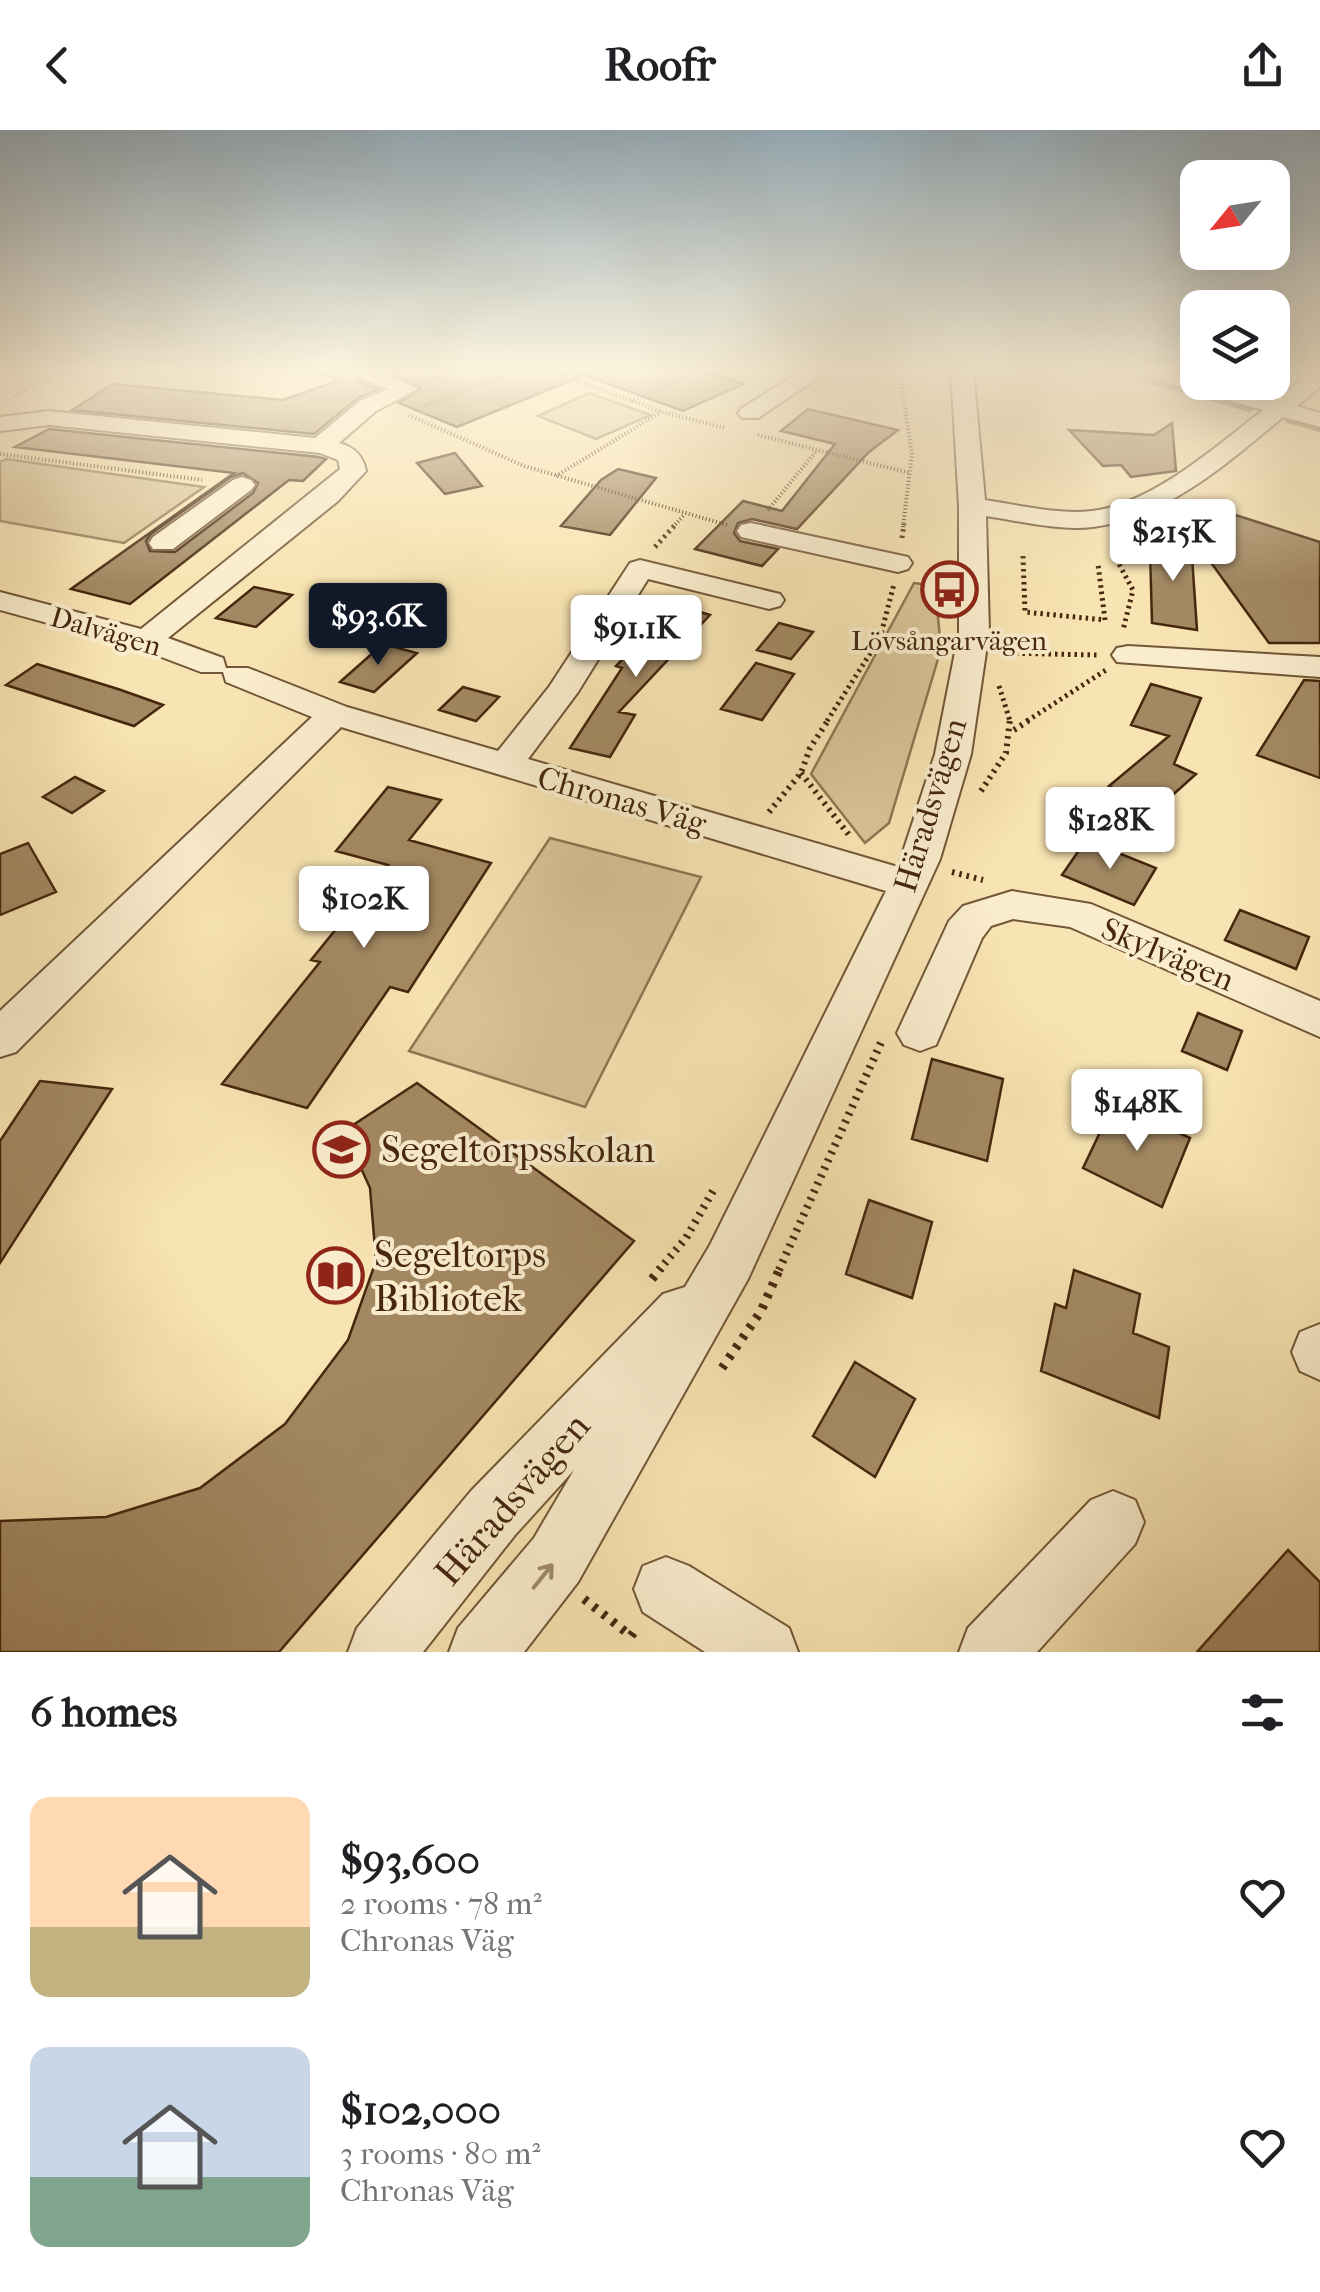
<!DOCTYPE html>
<meta charset="utf-8">
<style>
:root{--surface:#fff;--page:#f2f2f2;--text:#202124;--muted:#757577;--accent:#111827}
body{margin:0;font-family:"IM FELL French Canon",serif;background:var(--page);color:var(--text);height:100vh;display:flex;flex-direction:column;font-size:38px;white-space:nowrap}
*{box-sizing:border-box;margin:0}
p{font-size:32px;color:var(--muted)}
.icon{flex:none;width:55px;height:55px;fill:none;stroke:currentColor;stroke-width:2;stroke-linecap:round;stroke-linejoin:round}
.map{position:relative;height:1522px;overflow:hidden}
.drawer{display:flex;flex-direction:column;background:var(--surface);flex:1}
.drawer>*{flex:none}
.needle{width:65px;rotate:240deg}
.tools{position:absolute;left:1180px;top:30px;display:grid;gap:20px}
.tools a{display:grid;place-items:center;width:110px;height:110px;border-radius:20px;background:var(--surface);box-shadow:0 10px 40px #0002;font-size:50px}
.price{position:absolute;translate:-50% -85px;padding:0 22px;border-radius:10px;background:#fff;color:#222;font-size:32px;line-height:65px;filter:drop-shadow(0 2px 5px #0008)}
.price::after{content:'';position:absolute;left:50%;top:60px;width:30px;height:22px;margin-left:-15px;background:inherit;clip-path:polygon(0 0,100% 0,50% 100%)}
.price.current{background:var(--accent);color:#fff}
ul{padding:0;list-style:none}
li{display:flex;align-items:center;gap:30px;height:250px;padding:0 30px}
li span{display:grid;place-items:center;flex:none;width:280px;height:200px;border-radius:20px;color:#555}
li>.icon{margin-inline-start:auto}
span .icon{width:120px;height:120px;fill:#fffc;stroke-width:1}
li b{font-size:42px}
h2{display:flex;justify-content:space-between;align-items:center;height:120px;padding:0 30px;font-size:42px}
header{display:flex;justify-content:space-between;align-items:center;height:130px;padding:0 30px;background:var(--surface);font-size:45px;font-weight:700}
.map>svg:first-child{display:block}
.green{fill:#dac496;stroke:#907652;stroke-width:2.5}
.lines{fill:none;stroke-linecap:round;stroke-linejoin:round}
.stream{stroke:#8c724f;stroke-width:6}
.building{fill:#a38963;stroke:#46270e;stroke-width:2.5;fill-rule:evenodd}
.minor-casing{stroke:#725637;stroke-width:4}
.path-far4{stroke:#46270e;stroke-width:4;stroke-dasharray:1 2.5;stroke-linecap:butt}
.path-far3{stroke:#46270e;stroke-width:5;stroke-dasharray:2.5 4;stroke-linecap:butt}
.path-far2{stroke:#46270e;stroke-width:6;stroke-dasharray:2.5 5;stroke-linecap:butt}
.path-far1{stroke:#46270e;stroke-width:8;stroke-dasharray:2.5 6;stroke-linecap:butt}
.path{stroke:#46270e;stroke-width:9;stroke-dasharray:4 8;stroke-linecap:butt}
.minor{fill:#faedcd;fill-rule:evenodd}
.oneway{stroke:#a08a6e}
.labels{text-anchor:middle;stroke-width:8;stroke-linejoin:round;paint-order:stroke}
.far-street-label{font-size:28px;fill:#46270e;stroke:#faedcd}
.far-poi-label{font-size:28px;fill:#46270e;stroke:#faedcd}
.street-label{font-size:32px;fill:#46270e;stroke:#faedcd}
.near-poi-label{font-size:38px;fill:#46270e;stroke:#faedcd;text-anchor:start}
.near-street-label{font-size:38px;fill:#46270e;stroke:#faedcd}
</style>
<header><svg class="icon" aria-label="back" viewBox="0 0 24 24"><path d="M15 5l-7 7 7 7"/></svg>Roofr<svg class="icon" aria-label="share" viewBox="0 0 24 24"><path d="M12 15V3M7 8l5-5 5 5M5 13v7h14v-7"/></svg></header>
<div class="map">
<svg width="1320" height="1522" viewBox="0 0 1320 1522">
<rect width="100%" height="100%" fill="#f8e4b2"/>
<filter id="stains"><feTurbulence type="fractalNoise" baseFrequency=".002" numOctaves="4"/><feColorMatrix values="0 0 0 0 .2 0 0 0 0 .09 0 0 0 0 .02 0 0 0 .5 -.17"/></filter>
<radialGradient id="worn" r=".72"><stop offset=".6" stop-color="#630" stop-opacity="0"/><stop offset="1" stop-color="#630" stop-opacity=".3"/></radialGradient>
<!-- green -->
<path class="green" d="M 589,263 L 651,285 L 596,309 L 538,286 Z
M 6,329 L 204,357 L 124,413 L 0,391 L 0,332 Z
M 914,453 L 935,456 L 941,519 L 889,693 L 865,713 L 811,644 Z
M 550,708 L 701,747 L 585,977 L 409,921 Z"/>
<g class="lines">
<!-- stream -->
<path class="stream" d="M 1127,244 L 1250,279
M 1288,290 L 1320,299"/>
</g>
<!-- building -->
<path class="building" d="M 315,240 L 357,240 L 358,251 L 378,259 L 358,268 L 314,304 L 72,280 L 113,254 L 283,270 L 337,251 Z
M 389,240 L 701,240 L 743,254 L 683,281 L 584,245 L 457,297 L 399,273 L 421,258 Z
M 808,279 L 898,300 L 869,322 L 797,399 L 752,389 L 738,393 L 734,403 L 740,411 L 778,419 L 762,436 L 695,419 L 743,371 L 782,381 L 835,314 L 781,301 Z
M 1172,293 L 1176,341 L 1131,347 L 1121,335 L 1103,336 L 1069,300 L 1154,305 Z
M 49,299 L 319,327 L 326,329 L 303,351 L 289,350 L 130,474 L 71,459 L 234,343 L 15,317 ZM 243,343 L 258,353 L 253,363 L 175,422 L 150,421 L 146,411 L 151,404 L 231,347 Z
M 455,323 L 482,356 L 445,364 L 417,333 Z
M 618,339 L 656,348 L 610,405 L 561,396 L 601,350 Z
M 1226,382 L 1320,412 L 1320,513 L 1269,513 L 1194,409 Z
M 1180,399 L 1182,419 L 1191,412 L 1197,500 L 1152,493 L 1150,421 Z
M 254,457 L 292,465 L 256,497 L 216,488 Z
M 676,475 L 710,485 L 619,582 L 635,585 L 610,627 L 570,618 L 622,538 L 616,536 Z
M 779,493 L 813,502 L 791,529 L 757,520 Z
M 383,514 L 417,523 L 374,562 L 340,552 Z
M 756,533 L 794,544 L 762,590 L 721,579 Z
M 37,534 L 118,559 L 163,575 L 134,596 L 6,555 Z
M 1304,550 L 1320,551 L 1320,648 L 1257,625 Z
M 1151,554 L 1201,568 L 1174,634 L 1196,644 L 1156,680 L 1109,656 L 1169,606 L 1131,595 Z
M 463,557 L 499,567 L 476,591 L 439,580 Z
M 75,647 L 104,661 L 72,683 L 43,667 Z
M 388,657 L 441,670 L 409,710 L 491,733 L 408,862 L 390,857 L 307,978 L 222,954 L 320,832 L 311,830 L 388,735 L 336,721 Z
M 1086,710 L 1156,738 L 1134,775 L 1062,745 Z
M 28,713 L 56,762 L 0,785 L 0,724 Z
M 1240,780 L 1309,807 L 1296,839 L 1225,810 Z
M 1198,883 L 1242,901 L 1227,940 L 1182,921 Z
M 932,929 L 1003,949 L 987,1031 L 912,1009 Z
M 40,951 L 112,959 L 0,1133 L 0,1011 Z
M 417,953 L 634,1111 L 279,1522 L 0,1522 L 0,1391 L 106,1387 L 200,1358 L 285,1294 L 348,1210 L 376,1131 L 370,1058 L 344,1001 Z
M 1114,973 L 1190,1008 L 1162,1077 L 1083,1038 Z
M 869,1070 L 932,1092 L 912,1168 L 846,1144 Z
M 1074,1140 L 1140,1164 L 1133,1203 L 1169,1217 L 1159,1288 L 1041,1241 L 1055,1174 L 1066,1178 Z
M 855,1232 L 915,1269 L 875,1347 L 813,1306 Z
M 1288,1420 L 1320,1452 L 1320,1522 L 1197,1522 Z"/>
<g class="lines">
<defs>
<path id="minor" d="M 361,240 L 379,240 L 418,259 L 376,281 L 339,313 C 354,317 363,325 366,341 L 338,371 L 168,508 L 223,528 L 226,538 L 248,538 L 347,577 L 498,621 L 549,557 L 630,433 L 640,430 L 780,464 L 784,470 L 780,476 L 769,479 L 648,449 L 578,562 L 528,629 L 898,737 L 935,624 L 959,502 L 959,377 L 951,240 L 973,240 L 985,370 C 1019,375 1057,385 1092,381 C 1150,375 1217,316 1263,280 L 1233,272 L 1207,252 C 1237,252 1248,262 1276,270 L 1312,241 L 1320,240 L 1320,257 L 1297,276 L 1320,283 L 1320,297 L 1283,287 C 1229,332 1166,388 1093,397 C 1058,401 1020,391 986,386 L 989,502 L 971,624 L 940,729 L 748,1149 L 578,1452 L 524,1522 L 449,1522 L 458,1498 L 534,1408 L 574,1340 L 515,1405 L 423,1522 L 348,1522 L 357,1498 L 471,1361 L 663,1164 L 685,1157 L 710,1115 L 886,761 L 341,597 L 16,922 L 0,927 L 0,881 L 312,587 L 226,552 L 223,542 L 201,542 L 135,517 L 0,480 L 0,462 L 141,499 L 340,339 L 338,330 L 320,323 L 49,295 L 0,301 L 0,287 L 49,281 L 315,308 L 360,271 L 388,259 L 361,249 Z
M 804,240 L 830,240 L 758,288 L 742,288 L 738,283 L 742,278 Z
M 242,347 L 251,350 L 255,355 L 251,360 L 173,419 L 153,419 L 149,413 L 153,407 L 233,350 Z
M 751,393 L 908,427 L 912,433 L 908,439 L 898,442 L 741,407 L 737,401 L 741,395 Z
M 1128,516 L 1320,527 L 1320,547 L 1117,532 L 1112,525 L 1117,518 Z
M 1012,761 L 1091,774 L 1320,871 L 1320,907 L 1070,797 L 1013,789 L 991,796 L 982,808 L 936,915 L 920,921 L 904,915 L 897,903 L 949,791 L 963,776 Z
M 1320,1194 L 1320,1250 L 1300,1241 L 1292,1222 L 1300,1202 Z
M 1113,1361 L 1135,1370 L 1144,1392 L 1135,1414 L 1037,1522 L 959,1522 L 968,1498 L 1091,1370 Z
M 666,1427 L 689,1436 L 789,1498 L 798,1522 L 705,1522 L 643,1482 L 634,1459 L 643,1436 Z"/>
</defs>
<!-- minor casing -->
<use href="#minor" class="minor-casing"/>
<!-- path-far4 -->
<path class="path-far4" d="M 547,240 L 662,282 L 726,298
M 899,240 L 912,324 L 903,397
M 427,244 L 467,259
M 15,267 L 32,254 L 72,240
M 631,271 L 703,240
M 425,276 L 518,240
M 409,285 L 524,336 L 727,395
M 758,305 L 910,343
M 0,324 L 202,350
M 556,346 L 661,282
M 768,380 L 817,320
M 673,397 L 685,384"/>
<!-- path-far3 -->
<path class="path-far3" d="M 902,408 L 904,394
M 655,417 L 676,394
M 1113,423 L 1133,460 L 1123,500
M 1023,426 L 1025,482 L 1105,490 L 1098,434
M 880,508 L 938,517
M 1003,523 L 1097,525
M 999,556 L 1010,591
M 827,591 L 880,508 L 894,454
M 1027,591 L 1106,540"/>
<!-- path-far2 -->
<path class="path-far2" d="M 1014,600 L 1031,589
M 801,643 L 849,705
M 981,661 L 1006,623 L 1010,589
M 769,682 L 801,643 L 810,618 L 829,589
M 952,742 L 983,750"/>
<!-- path-far1 -->
<path class="path-far1" d="M 659,1140 L 686,1108 L 713,1061
M 779,1140 L 883,908"/>
<!-- path -->
<path class="path" d="M 652,1149 L 661,1138
M 722,1238 L 761,1181 L 780,1138
M 584,1469 L 631,1506 L 638,1496"/>
<!-- minor -->
<use href="#minor" class="minor"/>
</g>
<!-- one-way arrows -->
<defs><path id="oneway-shaft" d="M-6 0H5M1.5-3L5.5 0L1.5 3" fill="none" stroke-width="1.6" stroke-linecap="round" stroke-linejoin="round" transform="scale(2.5)"/></defs>
<use class="oneway" href="#oneway-shaft" transform="translate(543 1446) rotate(-51)"/>
<!-- sky -->
<linearGradient id="sky" x2="0" y2="1"><stop stop-color="#96aebc"/><stop offset="0.53" stop-color="#fcf3dc"/><stop offset="1" stop-color="#fcf3dc" stop-opacity="0"/></linearGradient>
<rect width="1320" height="454" fill="url(#sky)"/>
<!-- icons -->
<defs>
<symbol id="bus-ring" viewBox="-11 -11 22 22"><circle r="9.5" fill="#faedcd" stroke="#8f2418" stroke-width="1.5"/><path d="M-5-6H5V4H4V6H2V4H-2V6H-4V4H-5ZM-3.5-4V0h7V-4ZM-3.5 1.2v1.5H-2V1.2ZM2 1.2v1.5H3.5V1.2Z" fill="#8f2418"/></symbol>
<symbol id="school-ring" viewBox="-11 -11 22 22"><circle r="9.5" fill="#faedcd" stroke="#8f2418" stroke-width="1.5"/><path d="M0-5L7-2L0 1L-7-2ZM-4 1L0 2.5L4 1V4Q0 6-4 4Z" fill="#8f2418"/></symbol>
<symbol id="library-ring" viewBox="-11 -11 22 22"><circle r="9.5" fill="#faedcd" stroke="#8f2418" stroke-width="1.5"/><path d="M-6-4Q-3-5.5-.7-3.5V5Q-3 3-6 4ZM6-4Q3-5.5 .7-3.5V5Q3 3 6 4Z" fill="#8f2418"/></symbol>
</defs>
<g fill-rule="evenodd">
<use href="#bus-ring" x="918" y="428" width="63" height="63"/>
<use href="#school-ring" x="310" y="988" width="63" height="63"/>
<use href="#library-ring" x="304" y="1114" width="63" height="63"/>
</g>
<g class="labels">
<!-- far-street labels -->
<g class="far-street-label">
<text transform="translate(106 501) rotate(16)" y="10">Dalvägen</text>
</g>
<!-- far-poi labels -->
<g class="far-poi-label">
<text x="949" y="520">Lövsångarvägen</text>
</g>
<!-- street labels -->
<g class="street-label">
<text transform="translate(622 670) rotate(16)" y="11">Chronas Väg</text>
<text transform="translate(930 675) rotate(-73)" y="11">Häradsvägen</text>
<text transform="translate(1168 824) rotate(23)" y="11">Skylvägen</text>
</g>
<!-- near-poi labels -->
<g class="near-poi-label">
<text x="381" y="1032">Segeltorpsskolan</text>
<text x="374" y="1137">Segeltorps<tspan x="374" dy="44">Bibliotek</tspan></text>
</g>
<!-- near-street labels -->
<g class="near-street-label">
<text transform="translate(512 1369) rotate(-49)" y="13">Häradsvägen</text>
</g>
</g>
<rect width="100%" height="100%" filter="url(#stains)"/>
<rect width="100%" height="100%" fill="url(#worn)"/>
</svg>
<div class="tools">
<a><svg class="needle" viewBox="-14 -14 28 28"><path d="M0-13l5 13h-10z" fill="#e53935"/><path d="M0 13l5-13h-10z" fill="#757577"/></svg></a>
<a><svg class="icon" aria-label="layers" viewBox="0 0 24 24"><path d="M12 4l9 5-9 5-9-5zM3 14l9 5 9-5"/></svg></a>
</div>
<b class="price" style="left:1173px;top:454px">$215K</b>
<b class="price current" style="left:378px;top:538px">$93.6K</b>
<b class="price" style="left:636px;top:550px">$91.1K</b>
<b class="price" style="left:1110px;top:742px">$128K</b>
<b class="price" style="left:364px;top:821px">$102K</b>
<b class="price" style="left:1137px;top:1024px">$148K</b>
</div>
<section class="drawer">
<h2>6 homes<svg class="icon" aria-label="filters" viewBox="0 0 24 24"><path d="M4 7h16M4 17h16"/><circle cx="9" cy="7" r="2"/><circle cx="15" cy="17" r="2"/></svg></h2>
<ul>
<li><span style="background:linear-gradient(#ffd9b3 65%,#c2b280 0)"><svg class="icon" aria-label="home" viewBox="0 0 24 24"><path d="M3 11l9-7 9 7M6 9v11h12V9"/></svg></span><div><b>$93,600</b><p>2 rooms · 78 m²</p><p>Chronas Väg</p></div><svg class="icon" aria-label="heart" viewBox="0 0 24 24"><path d="M12 20l-8-8c-3-5 5-10 8-4 3-6 11-1 8 4z"/></svg></li>
<li><span style="background:linear-gradient(#c9d6e8 65%,#7fa58c 0)"><svg class="icon" aria-label="home" viewBox="0 0 24 24"><path d="M3 11l9-7 9 7M6 9v11h12V9"/></svg></span><div><b>$102,000</b><p>3 rooms · 80 m²</p><p>Chronas Väg</p></div><svg class="icon" aria-label="heart" viewBox="0 0 24 24"><path d="M12 20l-8-8c-3-5 5-10 8-4 3-6 11-1 8 4z"/></svg></li>
</ul>
</section>
